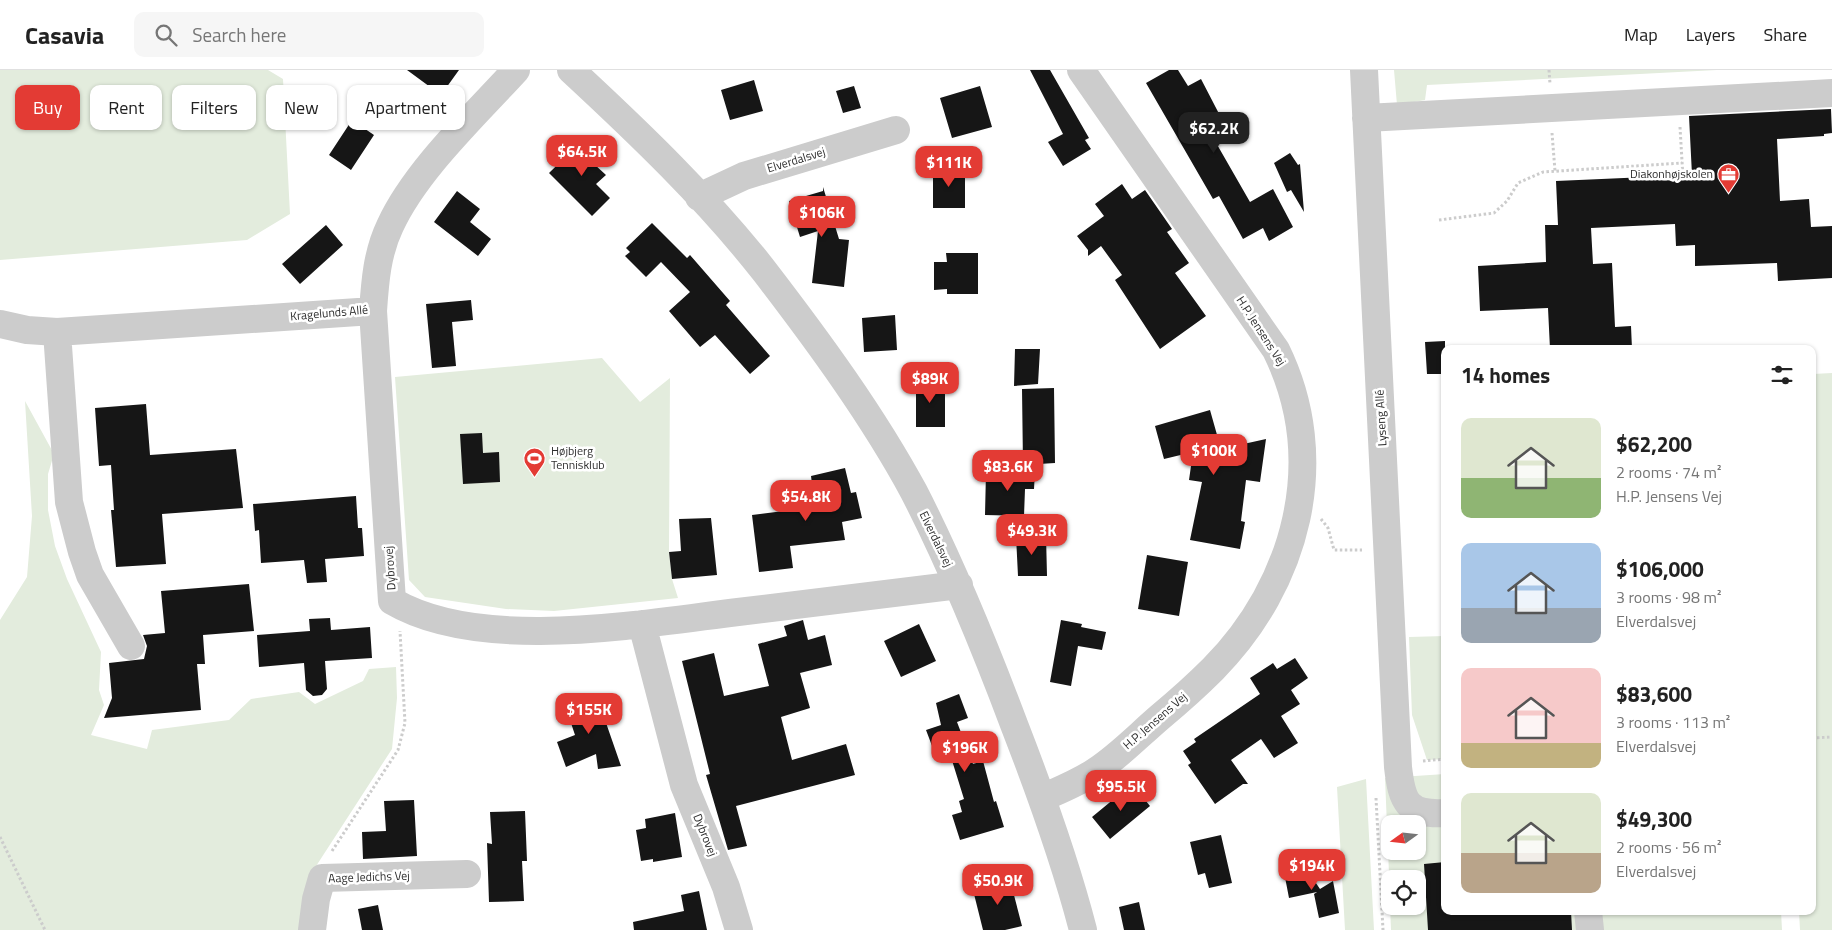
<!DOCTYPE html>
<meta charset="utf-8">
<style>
:root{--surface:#fff;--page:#f6f6f6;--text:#222;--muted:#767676;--line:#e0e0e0;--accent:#e33b34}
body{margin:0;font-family:"Titillium Web",sans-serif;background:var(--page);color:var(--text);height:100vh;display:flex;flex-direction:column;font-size:19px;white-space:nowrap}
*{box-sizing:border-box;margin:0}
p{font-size:16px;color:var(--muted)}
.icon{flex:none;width:28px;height:28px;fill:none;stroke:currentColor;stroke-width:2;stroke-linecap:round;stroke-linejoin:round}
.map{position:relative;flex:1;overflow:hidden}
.sheet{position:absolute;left:1441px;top:275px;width:375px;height:570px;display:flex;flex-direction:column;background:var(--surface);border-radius:10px;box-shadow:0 1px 4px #0004}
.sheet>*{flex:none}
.hud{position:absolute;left:15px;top:15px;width:475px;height:45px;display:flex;gap:10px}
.needle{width:32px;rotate:255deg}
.buttons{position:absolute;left:1381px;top:745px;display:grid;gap:10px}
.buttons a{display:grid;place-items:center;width:45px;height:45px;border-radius:10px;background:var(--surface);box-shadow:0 1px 4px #0004;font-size:25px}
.price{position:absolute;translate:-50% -42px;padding:0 11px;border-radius:10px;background:var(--accent);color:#fff;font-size:16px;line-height:32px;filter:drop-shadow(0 1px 2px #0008)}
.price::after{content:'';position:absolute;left:50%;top:30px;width:15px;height:11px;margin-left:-8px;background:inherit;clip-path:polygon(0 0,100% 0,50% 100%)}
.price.active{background:#222;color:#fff}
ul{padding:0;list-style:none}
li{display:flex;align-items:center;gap:15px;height:125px;padding:0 20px}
li span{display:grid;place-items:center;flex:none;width:140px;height:100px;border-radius:10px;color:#555}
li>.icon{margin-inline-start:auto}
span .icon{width:60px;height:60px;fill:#fffc;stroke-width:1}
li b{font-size:21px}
h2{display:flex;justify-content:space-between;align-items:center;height:60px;padding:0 20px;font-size:21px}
.pill{padding:0 18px;border-radius:10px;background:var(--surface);box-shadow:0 1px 4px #0004;font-size:18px;line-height:45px}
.pill.active{background:var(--accent);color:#fff}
header{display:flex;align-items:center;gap:30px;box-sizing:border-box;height:70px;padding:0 25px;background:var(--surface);border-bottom:1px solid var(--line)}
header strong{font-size:24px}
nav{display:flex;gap:28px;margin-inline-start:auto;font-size:18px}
.search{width:350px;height:45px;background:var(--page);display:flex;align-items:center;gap:12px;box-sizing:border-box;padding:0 18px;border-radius:10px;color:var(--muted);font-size:19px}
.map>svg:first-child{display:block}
.green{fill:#e3ecdd;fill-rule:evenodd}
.building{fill:#161616}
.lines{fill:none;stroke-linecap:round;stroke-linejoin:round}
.path{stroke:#ccc;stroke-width:3;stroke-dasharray:2.5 2.5;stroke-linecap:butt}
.minor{stroke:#ccc;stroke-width:28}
.labels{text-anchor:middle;stroke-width:5;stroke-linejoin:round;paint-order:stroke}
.street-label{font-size:12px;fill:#2f2f2f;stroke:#fff}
.poi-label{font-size:12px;fill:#2f2f2f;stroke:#fff;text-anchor:end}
</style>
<header>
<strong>Casavia</strong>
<div class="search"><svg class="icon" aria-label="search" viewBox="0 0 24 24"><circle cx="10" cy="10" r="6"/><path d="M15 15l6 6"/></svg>Search here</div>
<nav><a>Map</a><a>Layers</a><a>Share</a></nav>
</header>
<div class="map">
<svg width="1832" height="860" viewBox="0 0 1832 860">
<rect width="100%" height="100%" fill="#fff"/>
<!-- green -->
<path class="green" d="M 0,0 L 268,0 L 283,9 L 290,144 L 247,170 L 0,190 Z
M 1394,0 L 1717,0 L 1427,15 L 1425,30 L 1397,35 Z
M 602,288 L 640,332 L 670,308 L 669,482 L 672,509 L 678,528 L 554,541 L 506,539 L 425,527 L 409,510 L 395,307 Z
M 1832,303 L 1832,860 L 1800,860 L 1799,841 L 1812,841 L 1813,304 Z
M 25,331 L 54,384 L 48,404 L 48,440 L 55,476 L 67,509 L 101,582 L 99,620 L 104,635 L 91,665 L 147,679 L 152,660 L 229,650 L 251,629 L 299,622 L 315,634 L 363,611 L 369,599 L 396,597 L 397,628 L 392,679 L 309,807 L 303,860 L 0,860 L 0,550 L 27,507 L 32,446 Z
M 1445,566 L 1445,689 L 1427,690 L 1412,645 L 1409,567 Z
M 1445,704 L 1445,841 L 1781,841 L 1782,860 L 1391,860 L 1390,836 L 1418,836 L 1418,809 L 1390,809 L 1390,828 L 1385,708 ZM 1390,754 L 1418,754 L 1418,781 L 1390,781 Z
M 1366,709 L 1374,860 L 1345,860 L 1337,717 Z"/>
<!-- building -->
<path class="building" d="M 407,0 L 459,0 L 441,25 Z
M 1030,0 L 1050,0 L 1089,68 L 1085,70 L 1091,79 L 1063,96 L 1048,72 L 1063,64 Z
M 1169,0 L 1178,0 L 1188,16 L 1201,9 L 1229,63 L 1215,71 L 1250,132 L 1273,119 L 1293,157 L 1269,171 L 1263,158 L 1243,169 L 1219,126 L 1213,129 L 1146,13 Z
M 754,10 L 763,41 L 730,50 L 721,20 Z
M 854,16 L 861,38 L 843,43 L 836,21 Z
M 980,16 L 992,57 L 952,68 L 940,28 Z
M 1831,39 L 1832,63 L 1824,64 L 1824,66 L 1777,69 L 1780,131 L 1809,129 L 1811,157 L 1832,156 L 1832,208 L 1778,211 L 1777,193 L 1695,196 L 1695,175 L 1676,176 L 1675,154 L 1591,158 L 1593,194 L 1612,193 L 1615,257 L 1631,256 L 1632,279 L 1550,279 L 1548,238 L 1480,241 L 1478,196 L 1546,192 L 1545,155 L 1558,155 L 1556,111 L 1692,105 L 1689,46 Z
M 352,50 L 374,65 L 351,100 L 329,85 Z
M 585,68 L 602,86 L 594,94 L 606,105 L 596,114 L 610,128 L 592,146 L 549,103 Z
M 1290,83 L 1298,95 L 1300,94 L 1304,142 L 1291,120 L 1287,122 L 1274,93 Z
M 933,97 L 965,97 L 965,138 L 933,138 Z
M 1122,114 L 1132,129 L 1145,120 L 1172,159 L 1167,162 L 1189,193 L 1175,203 L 1206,246 L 1160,279 L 1115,210 L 1122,205 L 1101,176 L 1088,186 L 1088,180 L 1077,166 L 1104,146 L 1095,134 Z
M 823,117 L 839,169 L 849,170 L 844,217 L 812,213 L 818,161 L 800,167 L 789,131 L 823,121 Z
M 457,121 L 480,139 L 470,152 L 491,169 L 478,186 L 434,152 Z
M 652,153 L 687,188 L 690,185 L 730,231 L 726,235 L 770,286 L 750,304 L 715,265 L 700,277 L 669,241 L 690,222 L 661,192 L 646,207 L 625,186 L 630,182 L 626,178 Z
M 326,155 L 343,175 L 300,214 L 282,194 Z
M 946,183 L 978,183 L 978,224 L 947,224 L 947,219 L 934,220 L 934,192 L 947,192 Z
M 471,230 L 473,250 L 452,252 L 456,296 L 432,298 L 426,234 Z
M 895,245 L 897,280 L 864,282 L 862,248 Z
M 1445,271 L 1445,304 L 1427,304 L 1425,272 Z
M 1015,279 L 1040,279 L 1038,314 L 1014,316 Z
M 916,312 L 945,312 L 945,357 L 916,357 Z
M 1054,318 L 1055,393 L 1023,395 L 1022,319 Z
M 146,334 L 150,385 L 236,379 L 243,438 L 162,444 L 166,494 L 116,497 L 111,440 L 114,440 L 111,395 L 99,396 L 95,338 Z
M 1210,340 L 1221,379 L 1266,369 L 1260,412 L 1246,410 L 1241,451 L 1245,452 L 1240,479 L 1190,470 L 1202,412 L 1189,410 L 1193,382 L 1164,389 L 1155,356 Z
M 482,363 L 483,383 L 499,382 L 500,412 L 463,414 L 460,364 Z
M 845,398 L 851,423 L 856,422 L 862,448 L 842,452 L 845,470 L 790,476 L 793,498 L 759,502 L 752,445 L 815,437 L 811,406 Z
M 1013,401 L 1035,401 L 1034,419 L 1025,419 L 1024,446 L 985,445 L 986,402 L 1012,403 Z
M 356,426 L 358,458 L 362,458 L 364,486 L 325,489 L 327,512 L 307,513 L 304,490 L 261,493 L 259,460 L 255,461 L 253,434 Z
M 711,448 L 717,505 L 672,509 L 669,482 L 681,481 L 679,449 Z
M 1046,465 L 1047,506 L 1018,506 L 1016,466 Z
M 1147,485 L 1188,492 L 1179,546 L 1138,539 Z
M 249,514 L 254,561 L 203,565 L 205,594 L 197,594 L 201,640 L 104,648 L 112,628 L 109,593 L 144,589 L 147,576 L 143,565 L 165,563 L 161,521 Z
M 330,548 L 331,560 L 370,557 L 372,588 L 325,591 L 327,619 L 322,625 L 313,626 L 306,620 L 304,593 L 259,597 L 257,565 L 310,561 L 309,549 Z
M 803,550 L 808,570 L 825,565 L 832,595 L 800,603 L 810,638 L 781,647 L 792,690 L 846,674 L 855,705 L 736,736 L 747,776 L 728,780 L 706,705 L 710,704 L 682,591 L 714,583 L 724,626 L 769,616 L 758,574 L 787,566 L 784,556 Z
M 1061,550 L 1082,554 L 1081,557 L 1106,562 L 1102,580 L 1078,576 L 1071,616 L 1050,612 Z
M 919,554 L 936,591 L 901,607 L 884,571 Z
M 1295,588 L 1308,608 L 1291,620 L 1300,634 L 1281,646 L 1298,673 L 1274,688 L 1261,669 L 1231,690 L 1248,714 L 1243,714 L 1215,734 L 1188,695 L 1191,693 L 1183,681 L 1196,672 L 1194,669 L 1260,624 L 1250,608 L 1273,593 L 1277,599 Z
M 596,624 L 621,696 L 598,699 L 596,684 L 566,697 L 557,672 L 575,665 L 565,635 Z
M 959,624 L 968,648 L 957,652 L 973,694 L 983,691 L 994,732 L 996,731 L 1004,757 L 960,770 L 952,745 L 962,742 L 959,731 L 964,729 L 950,684 L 937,689 L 926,660 L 941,655 L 936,633 Z
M 1132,714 L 1150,736 L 1110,769 L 1092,747 Z
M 414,730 L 417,786 L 363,789 L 362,762 L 386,761 L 384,731 Z
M 525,741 L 527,791 L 522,791 L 524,831 L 489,832 L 487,773 L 492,774 L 490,742 Z
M 675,743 L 682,787 L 653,792 L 653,789 L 641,791 L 636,760 L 646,758 L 645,749 Z
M 1221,765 L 1232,813 L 1209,818 L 1205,803 L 1198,805 L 1190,772 Z
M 1445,792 L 1445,841 L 1571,841 L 1572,860 L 1428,860 L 1424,794 Z
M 1305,797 L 1320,819 L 1333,811 L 1339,843 L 1319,848 L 1314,824 L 1317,822 L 1289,828 L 1284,802 Z
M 1009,806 L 1022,856 L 1005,860 L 983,860 L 973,820 L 992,816 L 990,811 Z
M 699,821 L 707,860 L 634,860 L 633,852 L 684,841 L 681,825 Z
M 1139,832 L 1145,860 L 1124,860 L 1119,837 Z
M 378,835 L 383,860 L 362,860 L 358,839 Z"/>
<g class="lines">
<!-- path -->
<path class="path" d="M 1549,0 L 1550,14
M 1680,57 L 1683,108
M 1552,63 L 1555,101
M 1439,150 L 1494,143 L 1507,131 L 1518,113 L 1543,102 L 1682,93
M 1321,449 L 1328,458 L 1334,480 L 1362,480
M 1812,668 L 1832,667
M 1423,691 L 1445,689
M 1376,728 L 1383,860
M 0,767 L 45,860
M 332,781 L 398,680 L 405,653 L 400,561"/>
<!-- minor -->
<path class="minor" d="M 571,0 C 639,63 708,129 765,202 C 818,271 873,346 914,422 C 953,498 985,577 1015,657 C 1041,724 1065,790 1083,860
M 1364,0 L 1398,697 C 1402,732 1407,745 1445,743
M 1366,48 L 1832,23
M 699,127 L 744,106 L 896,60
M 373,241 L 392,531 C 480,583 640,554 738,542 C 811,533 885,524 959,515
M 0,254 L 27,260 L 57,262 L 373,241 C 375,212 377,183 390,156 C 415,101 475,45 516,0
M 57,262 L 69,432 L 82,482 L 90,505 L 131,576
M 642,554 L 684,715 L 726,817 L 739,860
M 1042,728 C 1060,720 1080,712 1096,701 C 1119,686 1139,665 1160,647 C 1178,632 1196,616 1213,599 C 1297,514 1330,390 1276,280 L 1081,0
M 1588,841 L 1590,860
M 312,860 L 316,829 L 322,808 L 467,804"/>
</g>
<!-- icons -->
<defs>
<symbol id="office-pin" viewBox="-11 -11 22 30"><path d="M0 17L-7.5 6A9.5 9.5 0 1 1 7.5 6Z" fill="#e33b34" stroke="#fff"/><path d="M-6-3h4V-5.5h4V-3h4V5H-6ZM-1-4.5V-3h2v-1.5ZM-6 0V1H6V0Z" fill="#fff"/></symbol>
<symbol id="stadium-pin" viewBox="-11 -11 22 30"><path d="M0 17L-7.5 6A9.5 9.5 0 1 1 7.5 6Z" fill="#e33b34" stroke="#fff"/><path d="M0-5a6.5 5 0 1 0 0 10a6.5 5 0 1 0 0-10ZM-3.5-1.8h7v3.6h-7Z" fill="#fff"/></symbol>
</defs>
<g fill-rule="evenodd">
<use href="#office-pin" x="1716" y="92" width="25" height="34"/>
<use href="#stadium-pin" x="522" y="376" width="25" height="34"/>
</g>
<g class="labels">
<!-- street labels -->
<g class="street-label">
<text transform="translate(796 90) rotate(-17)" y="4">Elverdalsvej</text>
<text transform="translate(329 243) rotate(-5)" y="4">Kragelunds Allé</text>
<text transform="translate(1261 261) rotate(57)" y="4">H.P. Jensens Vej</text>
<text transform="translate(1381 348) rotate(-93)" y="4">Lyseng Allé</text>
<text transform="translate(936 469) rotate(64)" y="4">Elverdalsvej</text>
<text transform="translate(390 498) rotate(-94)" y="4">Dybrovej</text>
<text transform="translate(1155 651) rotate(-41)" y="4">H.P. Jensens Vej</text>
<text transform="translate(705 765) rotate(68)" y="4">Dybrovej</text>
<text transform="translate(369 807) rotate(-2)" y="4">Aage Jedichs Vej</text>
</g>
<!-- poi labels -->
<g class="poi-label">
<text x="1713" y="108">Diakonhøjskolen</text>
<text x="551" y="385" text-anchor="start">Højbjerg<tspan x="551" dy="14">Tennisklub</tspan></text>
</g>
</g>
</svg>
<div class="buttons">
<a><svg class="needle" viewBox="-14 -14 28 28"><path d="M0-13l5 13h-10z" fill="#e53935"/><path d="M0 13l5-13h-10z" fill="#767676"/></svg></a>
<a><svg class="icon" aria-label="locate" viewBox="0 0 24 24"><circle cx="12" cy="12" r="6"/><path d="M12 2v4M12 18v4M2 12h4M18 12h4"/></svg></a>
</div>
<b class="price active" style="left:1214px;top:84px">$62.2K</b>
<b class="price" style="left:582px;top:107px">$64.5K</b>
<b class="price" style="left:949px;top:118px">$111K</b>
<b class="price" style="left:822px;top:168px">$106K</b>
<b class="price" style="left:930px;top:334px">$89K</b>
<b class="price" style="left:1214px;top:406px">$100K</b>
<b class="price" style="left:1008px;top:422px">$83.6K</b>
<b class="price" style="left:806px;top:452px">$54.8K</b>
<b class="price" style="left:1032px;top:486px">$49.3K</b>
<b class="price" style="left:589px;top:665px">$155K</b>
<b class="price" style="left:965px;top:703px">$196K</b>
<b class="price" style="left:1121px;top:742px">$95.5K</b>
<b class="price" style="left:1312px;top:821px">$194K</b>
<b class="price" style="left:998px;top:836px">$50.9K</b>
<div class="hud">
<a class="pill active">Buy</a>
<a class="pill">Rent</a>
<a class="pill">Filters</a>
<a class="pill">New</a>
<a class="pill">Apartment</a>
</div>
<section class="sheet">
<h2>14 homes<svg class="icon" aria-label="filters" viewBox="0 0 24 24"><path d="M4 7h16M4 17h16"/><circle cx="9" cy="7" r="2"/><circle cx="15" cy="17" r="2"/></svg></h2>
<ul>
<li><span style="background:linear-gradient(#dfe7d0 60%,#8fb573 0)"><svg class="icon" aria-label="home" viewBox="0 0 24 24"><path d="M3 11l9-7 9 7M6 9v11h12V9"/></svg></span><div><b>$62,200</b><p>2 rooms · 74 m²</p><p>H.P. Jensens Vej</p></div></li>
<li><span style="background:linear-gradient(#a9c7e8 65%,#9aa5b1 0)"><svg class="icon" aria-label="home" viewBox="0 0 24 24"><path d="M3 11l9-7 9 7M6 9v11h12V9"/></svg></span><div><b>$106,000</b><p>3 rooms · 98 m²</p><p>Elverdalsvej</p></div></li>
<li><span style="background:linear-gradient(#f6c9c9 75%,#c2b280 0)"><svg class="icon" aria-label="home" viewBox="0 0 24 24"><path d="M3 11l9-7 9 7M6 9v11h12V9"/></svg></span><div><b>$83,600</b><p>3 rooms · 113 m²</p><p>Elverdalsvej</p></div></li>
<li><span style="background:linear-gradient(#dfe7d0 60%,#b9a48a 0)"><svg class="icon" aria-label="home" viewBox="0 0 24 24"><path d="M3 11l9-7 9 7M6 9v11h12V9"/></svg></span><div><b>$49,300</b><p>2 rooms · 56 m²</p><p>Elverdalsvej</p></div></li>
</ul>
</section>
</div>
